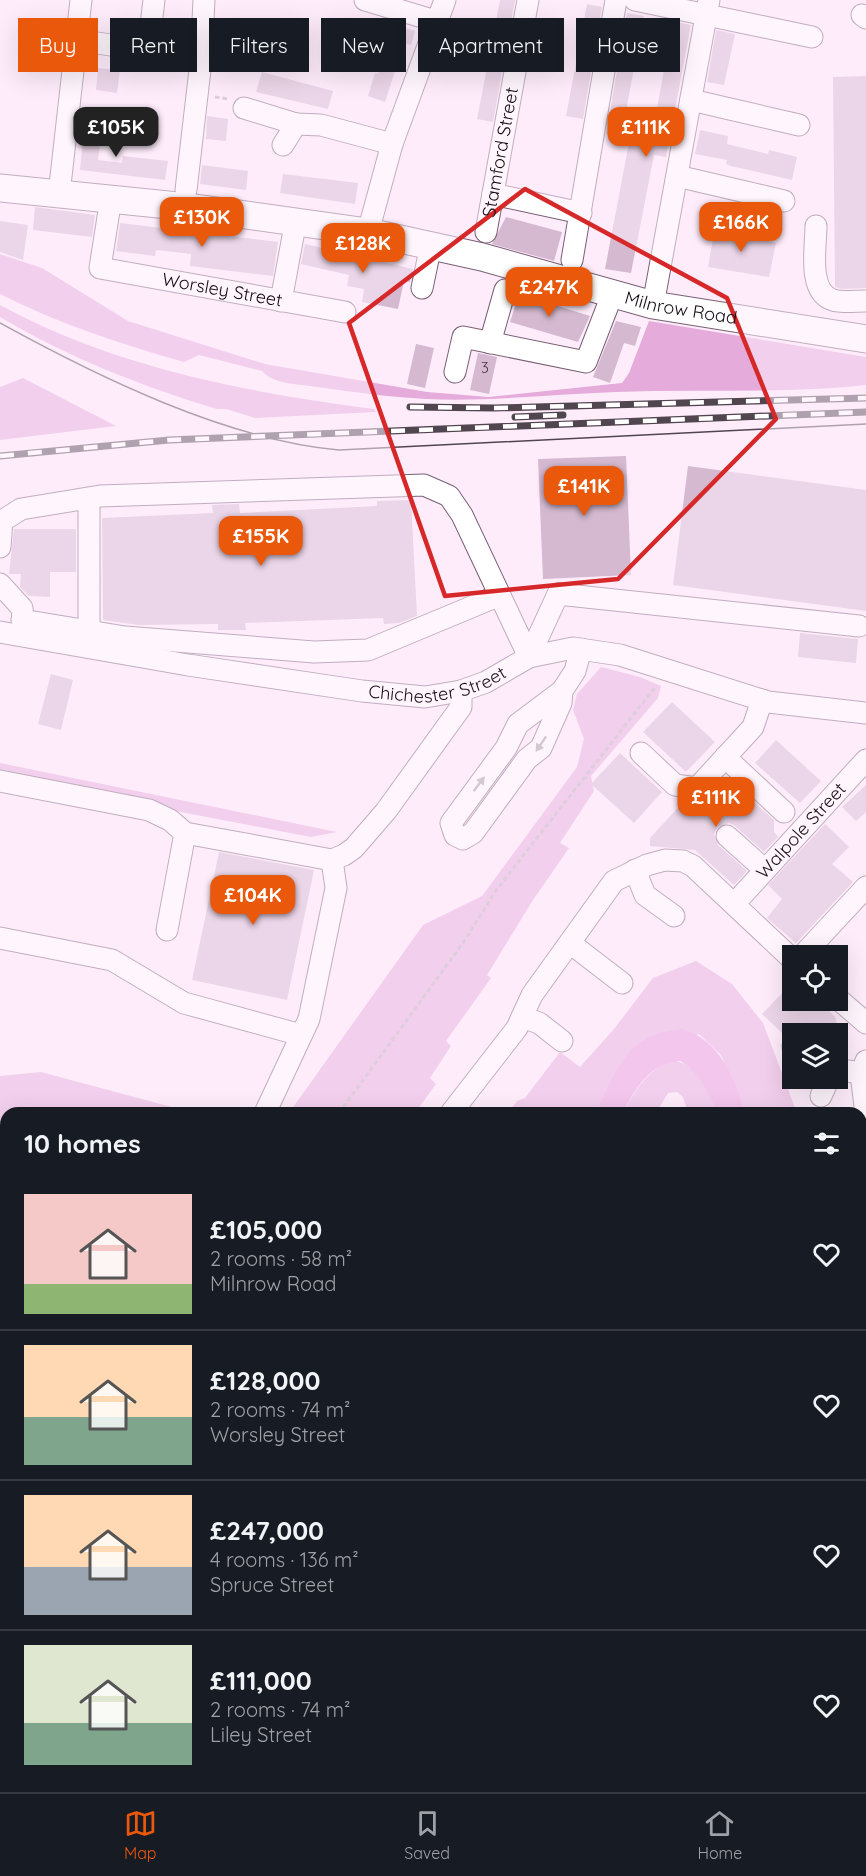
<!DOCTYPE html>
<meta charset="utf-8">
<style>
:root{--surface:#171b24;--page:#242831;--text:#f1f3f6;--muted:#9ea1a6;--line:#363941;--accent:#ea580c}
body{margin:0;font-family:Quicksand,sans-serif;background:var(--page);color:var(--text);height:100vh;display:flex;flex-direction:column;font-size:22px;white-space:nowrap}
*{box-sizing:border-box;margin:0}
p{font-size:20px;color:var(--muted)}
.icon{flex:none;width:33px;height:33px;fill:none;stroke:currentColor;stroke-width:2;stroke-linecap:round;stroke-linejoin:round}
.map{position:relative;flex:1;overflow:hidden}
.sheet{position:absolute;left:0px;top:1107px;width:867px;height:686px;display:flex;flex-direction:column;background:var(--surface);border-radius:18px 18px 0 0;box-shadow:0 6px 24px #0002}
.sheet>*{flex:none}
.top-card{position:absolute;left:18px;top:18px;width:831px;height:54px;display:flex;gap:12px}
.fabs{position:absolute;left:782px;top:945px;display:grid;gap:12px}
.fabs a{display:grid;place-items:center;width:66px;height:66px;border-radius:0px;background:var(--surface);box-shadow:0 6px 24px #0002;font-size:30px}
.price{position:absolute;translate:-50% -51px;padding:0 14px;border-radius:12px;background:var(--accent);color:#fff;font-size:20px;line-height:39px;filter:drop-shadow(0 2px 3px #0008)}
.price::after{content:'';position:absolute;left:50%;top:36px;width:18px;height:14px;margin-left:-9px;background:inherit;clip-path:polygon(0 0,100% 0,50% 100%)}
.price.selected{background:#222;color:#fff}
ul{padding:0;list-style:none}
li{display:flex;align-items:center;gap:18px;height:150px;padding:0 24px}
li+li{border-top:2px solid var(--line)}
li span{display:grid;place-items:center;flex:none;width:168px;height:120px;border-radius:0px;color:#555}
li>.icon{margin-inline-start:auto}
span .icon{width:72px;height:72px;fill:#fffc;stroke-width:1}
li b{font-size:26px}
h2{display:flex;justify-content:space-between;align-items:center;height:72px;padding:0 24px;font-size:26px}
.tag{padding:0 21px;border-radius:0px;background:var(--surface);box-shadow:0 6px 24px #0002;font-size:21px;line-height:54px}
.tag.selected{background:var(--accent);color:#fff}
.dock{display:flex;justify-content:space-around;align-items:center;height:84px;border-top:2px solid var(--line);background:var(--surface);font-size:16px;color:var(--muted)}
.dock a{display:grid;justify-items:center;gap:3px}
.dock .selected{color:var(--accent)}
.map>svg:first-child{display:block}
.green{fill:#e5abdb}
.water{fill:#e798db}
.building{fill:#d5b9d0}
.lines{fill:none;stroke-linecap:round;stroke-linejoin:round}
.minor-casing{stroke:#796075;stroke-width:23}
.major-casing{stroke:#796075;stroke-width:29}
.path{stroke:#b7a8b5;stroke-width:3;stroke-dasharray:4.5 3;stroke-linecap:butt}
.minor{stroke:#fff;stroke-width:21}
.major{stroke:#fff;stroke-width:27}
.tram{stroke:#51464f;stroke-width:1.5}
.rail-casing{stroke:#51464f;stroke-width:7}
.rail{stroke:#fff;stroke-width:4.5;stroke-dasharray:14;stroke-linecap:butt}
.oneway{fill:#a19da0}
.marked{fill:none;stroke:#d62828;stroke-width:4.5;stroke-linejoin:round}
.labels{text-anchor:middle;stroke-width:4.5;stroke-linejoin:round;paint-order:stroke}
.number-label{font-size:15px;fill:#443642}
.street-label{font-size:18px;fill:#140b12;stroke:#fff}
</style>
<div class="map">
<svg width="866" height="1792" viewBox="0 0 866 1792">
<rect width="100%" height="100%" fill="#feecfb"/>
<!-- green -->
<path class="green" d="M 0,254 L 42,268 L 128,321 L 265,364 L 427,392 L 489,397 L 622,383 L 629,373 L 649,321 L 866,357 L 866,385 C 783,394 700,389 616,392 C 553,394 489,402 426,399 C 389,397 353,392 317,387 C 300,384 274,385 262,371 L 199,355 L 184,362 C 121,344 59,324 0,294 Z
M 0,305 C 116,368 245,392 374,409 L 376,412 L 255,418 L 226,409 L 217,409 C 141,386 69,358 0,317 Z
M 23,378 L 116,426 L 0,440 L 0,387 Z
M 601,667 L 640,677 L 661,686 L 658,698 L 591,776 L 594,791 L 560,843 L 569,848 L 533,900 L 487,975 L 491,978 L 446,1041 L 451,1046 L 430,1078 L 436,1084 L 415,1113 L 289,1113 L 423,925 L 482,896 L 577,767 L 584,739 L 573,710 L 577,694 Z
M 0,763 L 337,832 L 311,837 L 0,777 Z
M 696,961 L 732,984 L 763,1023 L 797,1113 L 745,1113 L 721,1055 L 699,1034 L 611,1082 L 595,1113 L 508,1113 L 517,1101 L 525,1098 L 560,1052 L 580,1067 L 614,1029 L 653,978 Z
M 670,1061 C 697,1060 708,1092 718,1113 L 688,1113 L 683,1097 L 677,1092 L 668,1093 L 656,1113 L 622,1113 C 636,1091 645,1072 670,1061 Z
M 41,1072 L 194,1113 L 6,1113 L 6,1139 L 0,1141 L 0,1076 Z
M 6,1157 L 6,1242 L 0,1245 L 0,1158 Z
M 6,1265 L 6,1536 L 0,1541 L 0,1267 Z"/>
<!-- water -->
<path class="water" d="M 682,1029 C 720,1040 734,1077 745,1113 L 718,1113 C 708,1093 700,1072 680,1061 C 649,1063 637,1088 622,1113 L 595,1113 C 619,1068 625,1035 682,1029 Z"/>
<!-- building -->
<path class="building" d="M 500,0 L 515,0 L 493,122 L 477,119 Z
M 587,4 L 602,7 L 583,119 L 566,116 Z
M 627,13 L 644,16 L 621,137 L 606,134 Z
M 673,21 L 691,25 L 666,157 L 654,155 L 631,273 L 605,269 L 631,132 L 652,136 Z
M 392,24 L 415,31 L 411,45 L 406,44 L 400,66 L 397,65 L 385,102 L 368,96 L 375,73 L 378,74 Z
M 716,30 L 735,34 L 724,85 L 707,82 Z
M 98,68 L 120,70 L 117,93 L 96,90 Z
M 262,72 L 333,91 L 328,109 L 256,92 Z
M 866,76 L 866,288 L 842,289 L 835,287 L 833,77 Z
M 207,116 L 228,119 L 226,141 L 206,139 Z
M 85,118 L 103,120 L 98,160 L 122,163 L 123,156 L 168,161 L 165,180 L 80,170 Z
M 700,130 L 728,136 L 727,144 L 768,154 L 769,150 L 797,157 L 792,180 L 731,166 L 726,164 L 727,160 L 695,154 Z
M 202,165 L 248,171 L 246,190 L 200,184 Z
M 283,174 L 358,183 L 355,204 L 280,193 Z
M 35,207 L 95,215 L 92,237 L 33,230 Z
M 506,217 L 562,232 L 554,261 L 492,244 Z
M 0,221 L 28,225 L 23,260 L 0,252 Z
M 120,223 L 278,242 L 273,276 L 190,266 L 191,254 L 156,250 L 155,256 L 116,251 Z
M 715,227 L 776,243 L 769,277 L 708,267 Z
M 305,244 L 413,269 L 410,282 L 404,281 L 398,309 L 362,302 L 364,289 L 347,286 L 349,275 L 301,264 Z
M 519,294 L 590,316 L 578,342 L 510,322 Z
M 616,321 L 641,327 L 635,346 L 624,343 L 610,383 L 593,377 Z
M 416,344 L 434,348 L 425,388 L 407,384 Z
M 478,353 L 497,357 L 489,394 L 470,390 Z
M 626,456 L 631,575 L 543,579 L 538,459 Z
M 688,466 L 866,490 L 866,611 L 673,585 Z
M 411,500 L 417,616 L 399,623 L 384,624 L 383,618 L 245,623 L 246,630 L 218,630 L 218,624 L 138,625 L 103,620 L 102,518 L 213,513 L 212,505 L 239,504 L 240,513 L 377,506 L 377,501 Z
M 14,529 L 76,529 L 76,572 L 50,572 L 50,597 L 29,596 L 20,587 L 21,574 L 9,574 Z
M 800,633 L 858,639 L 856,663 L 798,657 Z
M 51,674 L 73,680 L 61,730 L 38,724 Z
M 672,702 L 715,742 L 686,772 L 643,732 Z
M 776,740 L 821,781 L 800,803 L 755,763 Z
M 620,753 L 662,792 L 634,823 L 591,784 Z
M 730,781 L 774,820 L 774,832 L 778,837 L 764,852 L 735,826 L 729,823 L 718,827 L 714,834 L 718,845 L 747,871 L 734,885 L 695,850 L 650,846 L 650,838 L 686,799 L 702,799 L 707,805 Z
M 866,785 L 866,812 L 856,821 L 842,807 Z
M 825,824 L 849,847 L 832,864 L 853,882 L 796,943 L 767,918 L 782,899 L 768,885 Z
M 219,852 L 314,870 L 287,1000 L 192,980 Z
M 792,983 L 792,1000 L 818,1000 L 835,1017 L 840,1034 L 792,1034 L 792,1074 L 789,1075 L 780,1045 L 787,1038 L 762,1014 Z"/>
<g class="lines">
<defs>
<g id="minor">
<path d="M 365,0 L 439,22"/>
<path d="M 635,0 L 812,37"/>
<path d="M 862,15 L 866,18"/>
<path d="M 77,40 L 164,53 L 201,53"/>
<path d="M 148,51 L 154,0"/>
<path d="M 691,100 L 799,125"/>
<path d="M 244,108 L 296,124 L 283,145"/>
<path d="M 296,124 L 321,125 L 392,144"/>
<path d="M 677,176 L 784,201"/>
<path d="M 186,190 L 201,61 L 204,0"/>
<path d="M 59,194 L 81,0"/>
<path d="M 493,194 L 581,213"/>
<path id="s1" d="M 111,198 L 100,268 L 345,312"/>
<path d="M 816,226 C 816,246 807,292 833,300 C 842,303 856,301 866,301"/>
<path d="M 368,232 L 392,144 L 445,0"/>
<path id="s2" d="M 486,232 L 528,0"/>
<path d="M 572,260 L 616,0"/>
<path d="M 422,288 L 431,245"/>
<path d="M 281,301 L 296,220"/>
<path d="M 653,305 L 709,0"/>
<path d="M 490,343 L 505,290"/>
<path d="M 455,372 L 463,337 L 586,362 L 612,295"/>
<path d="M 0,547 L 2,521 L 21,509 L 100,496 L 424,485 L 449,496 L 462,515 L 529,657"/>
<path d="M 0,584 L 22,608 L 24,633"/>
<path d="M 22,620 L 125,637 L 314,652 L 368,650 L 500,595"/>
<path d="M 89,630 L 89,498"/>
<path id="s3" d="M 0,632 L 188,665 L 362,691 L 425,697 L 461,691 L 486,682 L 529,657 L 573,648 L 620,655 L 768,702 L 866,713"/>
<path d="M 529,657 L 558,594 L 859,626"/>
<path d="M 562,691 L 561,703 L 541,748 L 527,759 L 473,833 L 463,839 L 455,835 L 451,823 L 506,748 L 518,724 L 562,691 L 575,671 L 581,649"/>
<path d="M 641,753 L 675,785 L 697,788 L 753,727 L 762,700"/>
<path d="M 725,757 L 784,812"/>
<path d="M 0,781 L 149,810 L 170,820 L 185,833 L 332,860 L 344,855 L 354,848 L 386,811 L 461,707 L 461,691"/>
<path d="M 727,836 L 765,870"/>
<path d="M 635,870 L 645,895 L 674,916"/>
<path id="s4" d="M 735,903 L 866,760"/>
<path d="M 167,930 L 185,833"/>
<path d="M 0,938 L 112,960 L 184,1003 L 301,1035"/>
<path d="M 570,943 L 622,983"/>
<path d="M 802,956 L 866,887"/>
<path d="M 837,998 L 866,1023"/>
<path d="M 522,1017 L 539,1023 L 562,1041"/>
<path d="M 866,1061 L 861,1074 L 866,1114"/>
<path d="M 837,1072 L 849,1071 L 861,1074"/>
<path d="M 821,1096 L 829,1078"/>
<path d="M 265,1113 L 309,1019 L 336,888 L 332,860"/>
<path d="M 451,1113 L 517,1028 L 532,995 L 614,881 L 647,865 L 665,860 L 683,861 L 693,866 L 792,959"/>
<path d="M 861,1223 L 866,1222"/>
<path d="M 0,1538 L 6,1534"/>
<path d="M 0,1699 L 6,1699"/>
</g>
<g id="major">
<path id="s5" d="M 0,188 L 188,207 L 368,232 L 482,257 L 653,305 L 866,339"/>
<path d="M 0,1791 L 813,1788 L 842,1792"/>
</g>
</defs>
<!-- minor casing -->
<use href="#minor" class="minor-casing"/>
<!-- major casing -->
<use href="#major" class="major-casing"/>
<!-- path -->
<path class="path" d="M 215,97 L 229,99
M 339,1113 L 463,943 L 497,889 L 656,686
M 0,1145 L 6,1143"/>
<!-- minor -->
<use href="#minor" class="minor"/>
<!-- major -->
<use href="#major" class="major"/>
<!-- tram -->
<path class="tram" d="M 0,323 C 98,377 227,440 339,450 L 866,424"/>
<defs>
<path id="rail" d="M 410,407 L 495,408 L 866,398
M 515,417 L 563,415
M 0,456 L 169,440 L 866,412"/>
</defs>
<!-- rail casing -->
<use href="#rail" class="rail-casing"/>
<!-- rail -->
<use href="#rail" class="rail"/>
</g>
<!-- one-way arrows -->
<defs><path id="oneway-solid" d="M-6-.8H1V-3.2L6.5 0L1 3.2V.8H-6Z" transform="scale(1.5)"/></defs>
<g class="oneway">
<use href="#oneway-solid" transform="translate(541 744) rotate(124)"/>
<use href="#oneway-solid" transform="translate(479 784) rotate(-53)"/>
</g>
<!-- marked area -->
<path d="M0 0H866V1792H0ZM 525,189 L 727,298 L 776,419 L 618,579 L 445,596 L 349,323 Z" fill="#feecfb" fill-opacity=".55" fill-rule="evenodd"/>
<path class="marked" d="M 525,189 L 727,298 L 776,419 L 618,579 L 445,596 L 349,323 Z"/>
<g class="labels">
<!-- number labels -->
<g class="number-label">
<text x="485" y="373">3</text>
</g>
<!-- street labels -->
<g class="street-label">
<text dy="6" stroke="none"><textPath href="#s2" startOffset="81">Stamford Street</textPath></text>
<text dy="6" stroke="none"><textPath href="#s1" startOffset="195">Worsley Street</textPath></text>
<text dy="6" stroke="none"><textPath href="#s5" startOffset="693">Milnrow Road</textPath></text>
<text dy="6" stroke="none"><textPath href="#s3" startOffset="444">Chichester Street</textPath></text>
<text dy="6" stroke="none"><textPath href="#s4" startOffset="98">Walpole Street</textPath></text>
</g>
</g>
</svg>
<div class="fabs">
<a><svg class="icon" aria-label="locate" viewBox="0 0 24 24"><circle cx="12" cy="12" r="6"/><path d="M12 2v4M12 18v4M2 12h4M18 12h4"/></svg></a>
<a><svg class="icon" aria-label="layers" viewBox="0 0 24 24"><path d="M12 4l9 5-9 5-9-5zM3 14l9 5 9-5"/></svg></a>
</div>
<b class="price selected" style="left:116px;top:158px">£105K</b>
<b class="price" style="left:646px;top:158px">£111K</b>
<b class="price" style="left:202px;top:248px">£130K</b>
<b class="price" style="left:741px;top:253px">£166K</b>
<b class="price" style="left:363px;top:274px">£128K</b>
<b class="price" style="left:549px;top:318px">£247K</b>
<b class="price" style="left:584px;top:517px">£141K</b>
<b class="price" style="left:261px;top:567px">£155K</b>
<b class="price" style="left:716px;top:828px">£111K</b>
<b class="price" style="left:253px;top:926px">£104K</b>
<div class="top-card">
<a class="tag selected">Buy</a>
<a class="tag">Rent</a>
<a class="tag">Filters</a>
<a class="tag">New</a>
<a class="tag">Apartment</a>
<a class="tag">House</a>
</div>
<section class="sheet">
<h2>10 homes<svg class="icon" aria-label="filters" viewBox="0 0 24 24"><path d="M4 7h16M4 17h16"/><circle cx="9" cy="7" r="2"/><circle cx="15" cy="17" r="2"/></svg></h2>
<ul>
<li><span style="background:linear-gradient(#f6c9c9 75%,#8fb573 0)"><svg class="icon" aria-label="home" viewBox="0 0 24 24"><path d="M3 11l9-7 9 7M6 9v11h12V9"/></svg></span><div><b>£105,000</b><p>2 rooms · 58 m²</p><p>Milnrow Road</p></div><svg class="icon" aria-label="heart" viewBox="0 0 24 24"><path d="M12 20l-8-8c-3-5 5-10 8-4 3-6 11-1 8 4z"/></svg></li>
<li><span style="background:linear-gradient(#ffd9b3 60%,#7fa58c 0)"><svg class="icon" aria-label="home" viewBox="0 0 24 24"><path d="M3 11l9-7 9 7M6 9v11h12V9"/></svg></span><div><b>£128,000</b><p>2 rooms · 74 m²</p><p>Worsley Street</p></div><svg class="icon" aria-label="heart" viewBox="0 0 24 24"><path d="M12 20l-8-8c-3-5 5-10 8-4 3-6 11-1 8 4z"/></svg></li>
<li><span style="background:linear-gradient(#ffd9b3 60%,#9aa5b1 0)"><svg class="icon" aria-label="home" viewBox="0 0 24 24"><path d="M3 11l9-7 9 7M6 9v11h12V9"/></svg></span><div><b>£247,000</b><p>4 rooms · 136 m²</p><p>Spruce Street</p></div><svg class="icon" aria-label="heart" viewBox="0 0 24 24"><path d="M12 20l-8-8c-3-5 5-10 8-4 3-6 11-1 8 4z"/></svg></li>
<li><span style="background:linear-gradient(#dfe7d0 65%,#7fa58c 0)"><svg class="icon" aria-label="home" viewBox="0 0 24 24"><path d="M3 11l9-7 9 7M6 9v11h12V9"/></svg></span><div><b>£111,000</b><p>2 rooms · 74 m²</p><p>Liley Street</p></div><svg class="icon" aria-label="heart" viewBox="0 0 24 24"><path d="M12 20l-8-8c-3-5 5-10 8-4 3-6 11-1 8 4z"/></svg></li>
</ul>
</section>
</div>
<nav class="dock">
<a class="selected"><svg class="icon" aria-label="map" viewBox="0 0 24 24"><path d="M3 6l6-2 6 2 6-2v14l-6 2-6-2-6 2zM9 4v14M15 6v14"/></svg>Map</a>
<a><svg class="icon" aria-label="saved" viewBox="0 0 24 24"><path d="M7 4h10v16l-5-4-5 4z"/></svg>Saved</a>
<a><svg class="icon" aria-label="home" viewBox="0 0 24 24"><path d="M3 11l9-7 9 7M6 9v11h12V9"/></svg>Home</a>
</nav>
